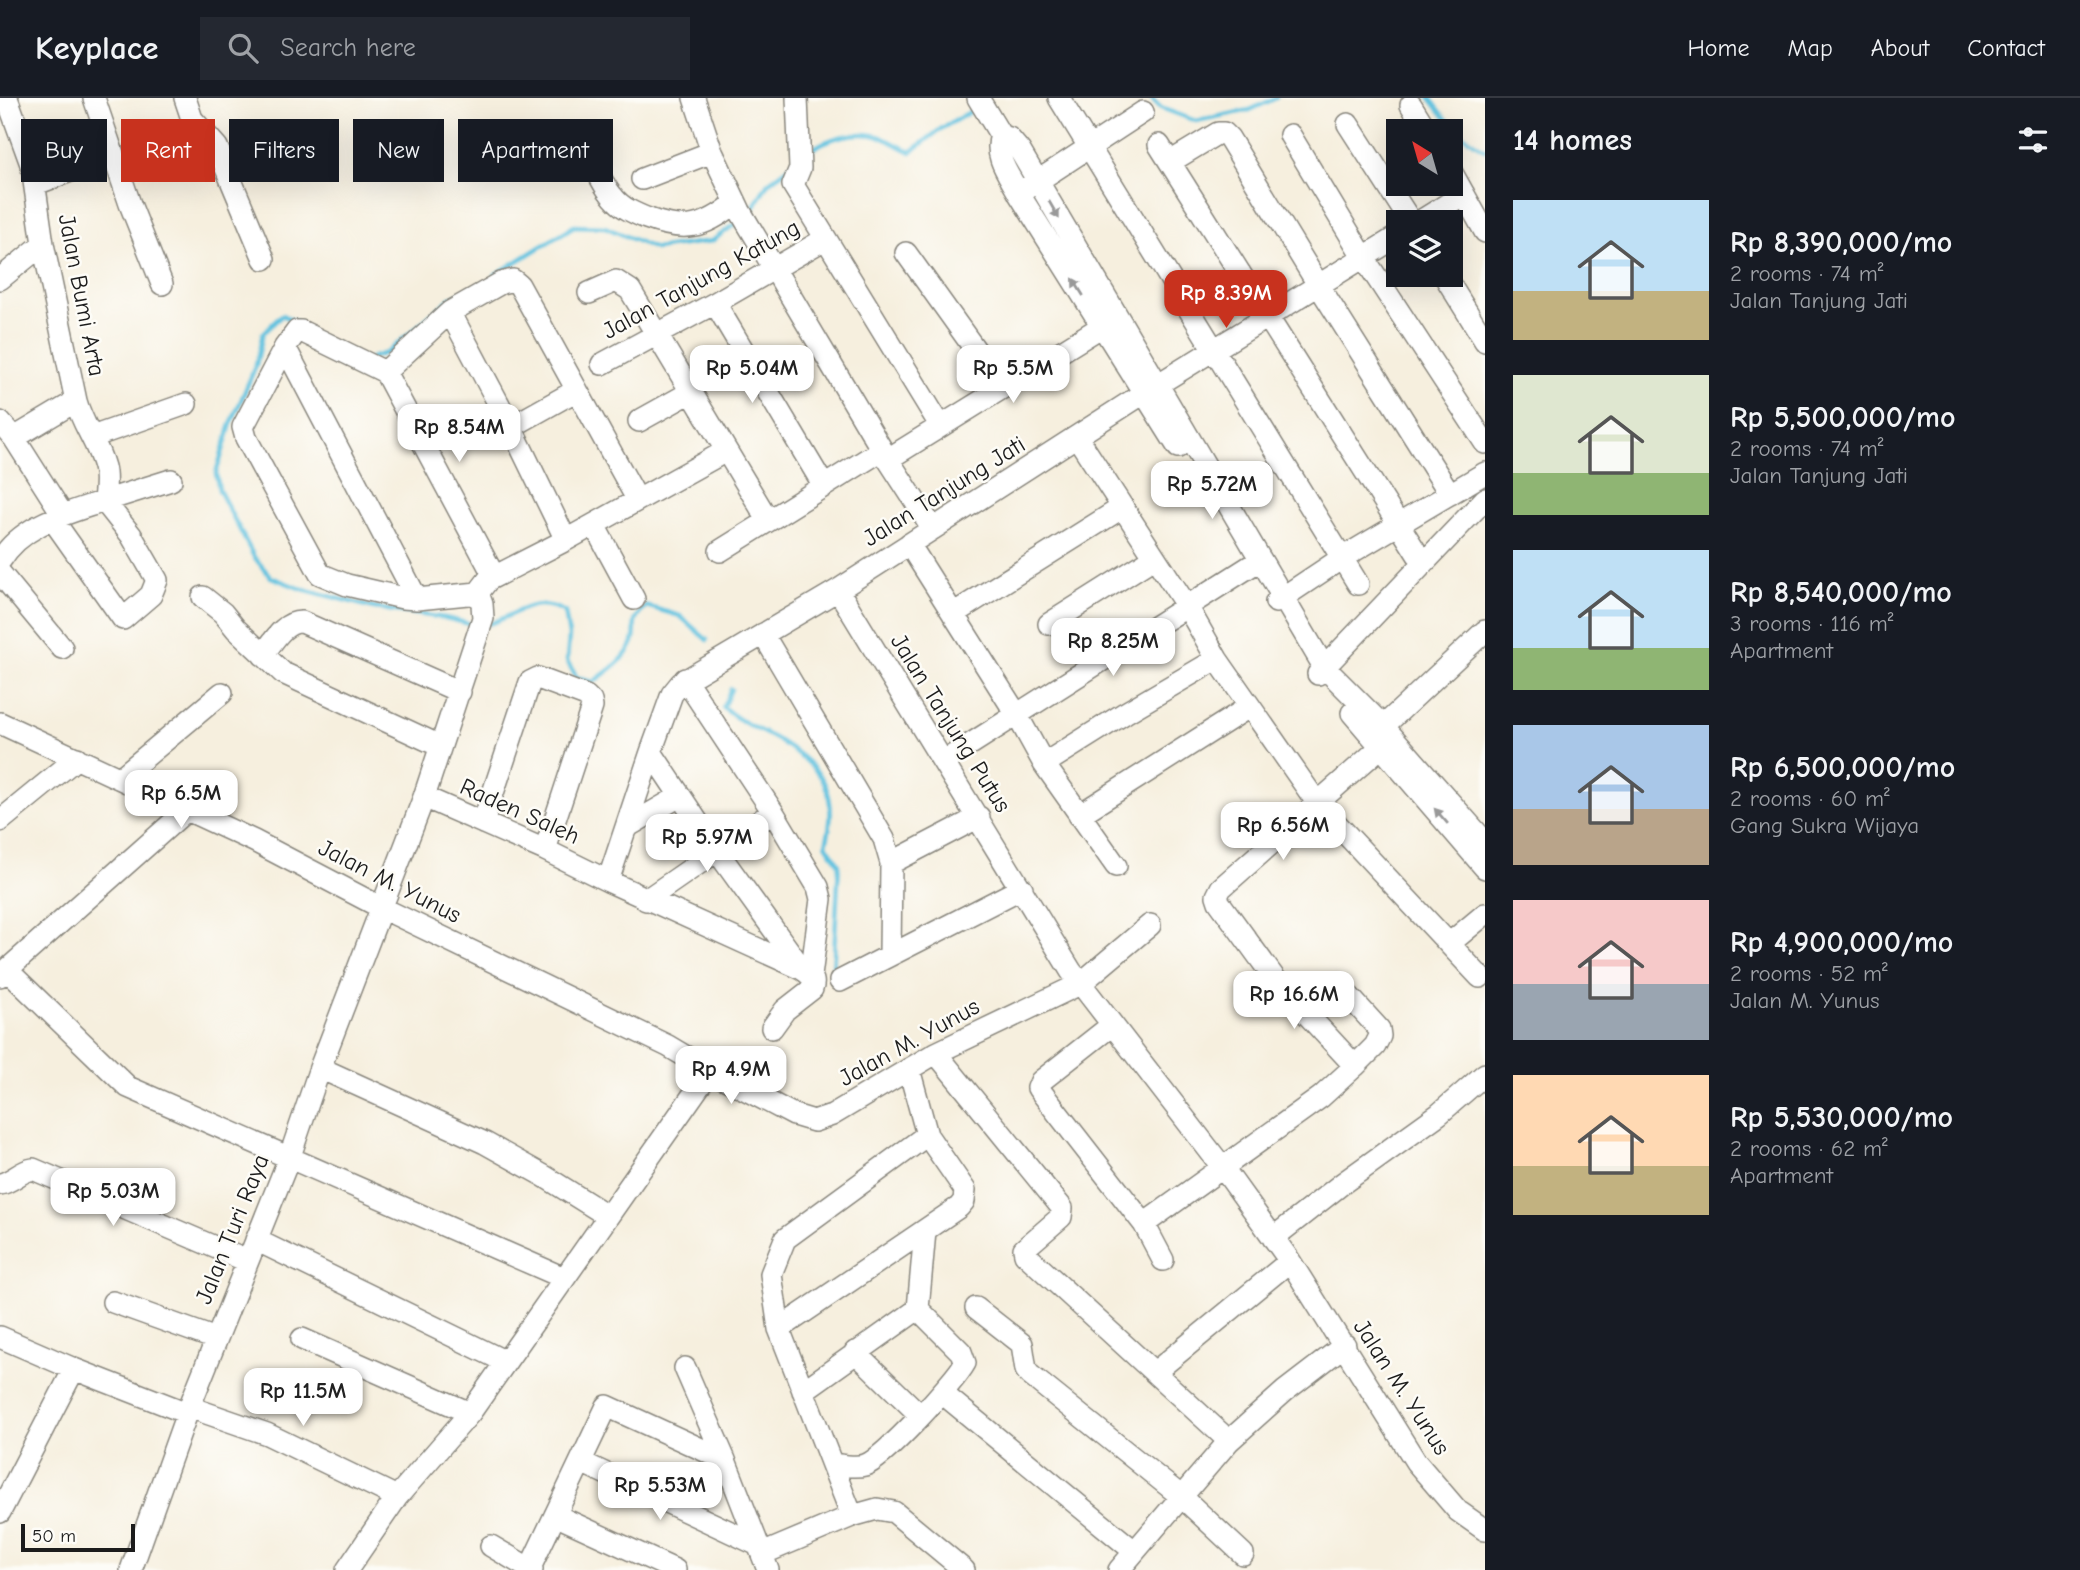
<!DOCTYPE html>
<meta charset="utf-8">
<style>
:root{--surface:#171b24;--page:#242831;--text:#f1f3f6;--muted:#9ea1a6;--line:#363941;--accent:#c8321e}
body{margin:0;font-family:"Comic Neue",sans-serif;background:var(--page);color:var(--text);height:100vh;display:flex;flex-direction:column;font-size:26px;white-space:nowrap}
*{box-sizing:border-box;margin:0}
p{font-size:23px;color:var(--muted)}
.icon{flex:none;width:38px;height:38px;fill:none;stroke:currentColor;stroke-width:2;stroke-linecap:round;stroke-linejoin:round}
.map{position:relative;flex:1;overflow:hidden}
.sheet{display:flex;flex-direction:column;background:var(--surface);width:595px}
.sheet>*{flex:none}
.banner{position:absolute;left:21px;top:21px;width:665px;height:63px;display:flex;gap:14px}
.needle{width:46px;rotate:323deg}
.buttons{position:absolute;left:1386px;top:21px;display:grid;gap:14px}
.buttons a{display:grid;place-items:center;width:77px;height:77px;border-radius:0px;background:var(--surface);box-shadow:0 7px 28px #0002;font-size:35px}
.scale{position:absolute;left:21px;bottom:18px;width:114px;box-sizing:border-box;padding-left:7px;border:4px solid #1c1c1c;border-top:0;font-size:19px;line-height:24px;white-space:nowrap;color:#1c1c1c;-webkit-text-stroke:5px #fdfcf7;paint-order:stroke}
.price{position:absolute;translate:-50% -60px;padding:0 16px;border-radius:14px;background:#fff;color:#222;font-size:23px;line-height:46px;filter:drop-shadow(0 2px 4px #0008)}
.price::after{content:'';position:absolute;left:50%;top:42px;width:21px;height:16px;margin-left:-10px;background:inherit;clip-path:polygon(0 0,100% 0,50% 100%)}
.price.selected{background:var(--accent);color:#fff}
ul{padding:0;list-style:none}
li{display:flex;align-items:center;gap:21px;height:175px;padding:0 28px}
li span{display:grid;place-items:center;flex:none;width:196px;height:140px;border-radius:0px;color:#555}
li>.icon{margin-inline-start:auto}
span .icon{width:84px;height:84px;fill:#fffc;stroke-width:1}
li b{font-size:30px}
h2{display:flex;justify-content:space-between;align-items:center;height:84px;padding:0 28px;font-size:30px}
.pill{padding:0 24px;border-radius:0px;background:var(--surface);box-shadow:0 7px 28px #0002;font-size:24px;line-height:63px}
.pill.selected{background:var(--accent);color:#fff}
header{display:flex;align-items:center;gap:42px;box-sizing:border-box;height:98px;padding:0 35px;background:var(--surface);border-bottom:2px solid var(--line)}
header strong{font-size:33px}
nav{display:flex;gap:38px;margin-inline-start:auto;font-size:24px}
.search{width:490px;height:63px;background:var(--page);display:flex;align-items:center;gap:18px;box-sizing:border-box;padding:0 24px;border-radius:0px;color:var(--muted);font-size:26px}
main{display:flex;flex:1;min-height:0}
.map>svg:first-child{display:block}
.lines{fill:none;stroke-linecap:round;stroke-linejoin:round}
.stream{stroke:#61c2df;stroke-width:4.5}
.minor-casing{stroke:#89867d;stroke-width:24}
.minor{stroke:#fff;stroke-width:21}
.oneway{fill:#999}
.labels{text-anchor:middle;stroke-width:5;stroke-linejoin:round;paint-order:stroke}
.street-label{font-size:24px;fill:#1c1c1c;stroke:#fdfcf7}
</style>
<header>
<strong>Keyplace</strong>
<div class="search"><svg class="icon" aria-label="search" viewBox="0 0 24 24"><circle cx="10" cy="10" r="6"/><path d="M15 15l6 6"/></svg>Search here</div>
<nav><a>Home</a><a>Map</a><a>About</a><a>Contact</a></nav>
</header>
<main>
<div class="map">
<svg width="1485" height="1472" viewBox="0 0 1485 1472">
<rect width="100%" height="100%" fill="#fdfcf7"/>
<filter id="ink" filterUnits="userSpaceOnUse"><feTurbulence type="fractalNoise" baseFrequency=".0143" numOctaves="2"/><feDisplacementMap in="SourceGraphic" scale="14" xChannelSelector="R" yChannelSelector="G"/><feConvolveMatrix kernelMatrix="1 2 1 2 8 2 1 2 1" color-interpolation-filters="sRGB"/></filter>
<filter id="wash" filterUnits="userSpaceOnUse"><feTurbulence type="fractalNoise" baseFrequency=".00686" numOctaves="4" result="noise"/><feDisplacementMap in="SourceGraphic" scale="28" xChannelSelector="R" yChannelSelector="G"/><feGaussianBlur stdDeviation="1.57" result="paint"/><feColorMatrix in="noise" values="0 0 0 0 0 0 0 0 0 0 0 0 0 0 0 0 0 1.4 0 .05"/><feComposite in="paint" operator="in"/></filter>
<g filter="url(#wash)">
<rect width="100%" height="100%" fill="#f6efde"/>
<g class="lines">
<!-- stream -->
<path class="stream" d="M 1151,0 L 1161,10 L 1196,23 L 1250,12 L 1276,0
M 1430,0 L 1454,31 L 1485,52
M 807,55 C 825,40 858,31 881,39 C 891,43 901,49 911,54 L 942,30 L 975,11
M 750,115 L 768,85 L 792,67
M 495,177 L 574,128 L 605,129 L 655,151 L 712,143 L 738,124
M 297,225 L 282,217 L 263,235 L 256,267 L 231,326 L 216,375 L 219,392 L 254,459 L 271,479 L 299,490 L 374,510 L 445,520 L 474,527
M 371,260 L 388,254 L 451,200 L 472,190
M 489,526 C 520,515 534,497 565,514 L 569,538 L 567,563 L 577,580 L 593,584 C 608,573 626,562 633,544 C 639,525 627,528 646,508 L 680,518 L 707,542
M 731,591 L 723,609 C 740,625 759,631 779,643 C 823,670 840,694 826,746 L 839,766 L 833,874"/>
</g>
</g>
<g filter="url(#ink)">
<g class="lines">
<defs>
<path id="minor" d="M 94,0 L 130,106 L 162,186
M 185,0 L 192,21 L 217,49 L 264,161
M 694,0 L 712,54 L 740,113 L 882,352 L 933,431
M 797,0 L 800,70 L 793,87 L 940,327
M 978,0 L 1001,38 L 1009,40 L 1020,53 L 1324,569 L 1383,628 L 1485,744
M 1059,0 L 1358,486
M 1411,7 L 1427,33
M 1348,26 L 1411,124
M 1290,37 L 1364,160 L 1485,345
M 580,38 C 590,56 600,85 614,100 C 622,110 634,115 646,120 C 683,134 704,131 735,105
M 1001,38 C 993,58 1010,78 1019,96 L 1178,349
M 1159,47 L 1418,457
M 1170,64 L 1218,35 L 1224,35 L 1229,40 L 1319,188 L 1450,396
M 1451,73 L 1485,134
M 642,81 L 712,54
M 36,86 L 113,57
M 1027,90 L 1143,14
M 1419,124 L 1464,96
M 906,155 L 1002,289
M 1444,177 L 1485,243
M 0,181 L 43,146
M 589,195 L 616,183 L 630,192 L 768,422
M 715,205 L 824,388
M 1188,208 L 1240,175
M 450,214 L 511,329 L 566,442
M 285,249 L 417,501
M 602,266 L 715,205 L 825,141
M 385,274 L 494,478
M 639,323 L 691,294
M 0,324 L 14,340 L 63,417
M 511,329 L 577,292
M 92,339 L 186,306
M 1077,339 L 1188,510 L 1217,561 L 1318,706 L 1480,879
M 14,340 L 76,303
M 888,361 L 1112,222
M 637,401 L 519,187 L 513,182 L 501,185 L 450,214 L 385,274 L 301,233 L 297,233 L 285,249 L 243,329 L 246,340 L 320,476 L 347,487 L 403,500 L 417,501 L 478,495 L 488,482 L 566,442 L 726,353
M 53,422 L 123,521 L 151,497 L 157,482 L 131,437 L 104,403 L 171,382
M 594,427 L 634,501
M 909,446 L 1017,617 L 1044,666 L 1116,768
M 720,453 L 882,352
M 0,463 C 22,426 66,416 104,403 C 105,392 107,380 104,369 C 98,346 82,326 76,303 L 43,146 L 32,69 L 7,0
M 0,475 L 62,550
M 838,492 L 1071,873 L 1223,1070 L 1290,1163 L 1416,1364 L 1458,1413 L 1485,1432
M 203,499 L 223,515 L 236,531 L 283,575 L 440,648
M 1276,504 L 1342,460 L 1485,375
M 953,516 L 1123,409
M 1049,526 L 1155,459
M 763,536 L 884,741 L 891,765 L 890,857
M 263,557 C 273,544 284,523 302,524 L 460,594
M 1318,576 L 1485,401
M 685,581 L 773,714 L 818,789 L 821,801 L 811,878
M 1352,615 L 1485,770
M 0,625 L 254,743 L 382,810 L 668,948 L 710,973 L 794,1017 L 814,1023 L 832,1017 L 936,955 L 1080,886 L 1150,827
M 1374,637 L 1485,533
M 651,654 L 717,753 L 802,871
M 944,663 L 1260,462
M 1044,666 L 1125,615 L 1217,561
M 120,680 L 222,595
M 424,699 L 545,752 L 608,783 L 651,654 L 672,596 L 681,585 L 838,492 L 1144,295 L 1398,138
M 1079,717 L 1249,609
M 0,723 L 77,660
M 483,725 L 530,584 L 538,580 L 586,598 L 591,603 L 592,609 L 545,752
M 627,729 L 680,698
M 891,765 L 979,719
M 608,783 L 802,871 C 810,876 816,881 812,891 L 785,912 L 772,930
M 646,802 L 773,714
M 1449,846 L 1485,816
M 7,872 L 128,989 L 564,1180
M 0,878 L 188,711
M 840,883 L 1022,790
M 1337,885 L 1379,931 L 1380,938 L 1375,948 L 1355,968
M 1112,927 L 1041,983 L 1038,990 L 1144,1126 L 1163,1162
M 936,955 L 1062,1110 L 1061,1119 L 1024,1151 L 1025,1156 L 1229,1343
M 320,970 L 485,1045 L 544,1078 L 608,1118
M 0,1086 C 12,1084 20,1073 33,1071 L 247,1163
M 1144,1126 L 1321,999 L 1355,968 L 1278,885 L 1219,804 L 1217,798 L 1221,790 L 1390,641
M 1273,1140 L 1343,1085 L 1439,1016 L 1485,976
M 256,1142 L 506,1264
M 113,1204 L 216,1241
M 976,1210 L 1022,1246 L 1026,1272 L 1030,1277 L 1182,1399 L 1243,1456
M 779,1231 L 959,1109 L 964,1103 L 965,1092 L 927,1037 L 909,971
M 0,1239 L 74,1271 L 187,1315
M 302,1241 L 470,1315
M 855,1254 L 920,1317
M 685,1270 L 725,1362 L 768,1472
M 1155,1274 L 1290,1163
M 803,1293 L 918,1211
M 942,1295 L 1134,1453
M 189,1309 L 267,1336 L 397,1399
M 581,1364 L 758,1447
M 832,1366 C 842,1367 855,1370 865,1367 C 883,1362 955,1283 965,1265 L 961,1254 L 918,1211 L 925,1133
M 0,1414 L 74,1271
M 555,1417 L 675,1472
M 852,1418 L 779,1231 L 771,1176 L 785,1141 L 927,1037
M 491,1448 L 532,1472
M 762,1456 L 852,1418 L 877,1411 L 894,1414 L 964,1472
M 131,1472 L 187,1315 L 290,1058 L 320,970 L 424,699 L 483,520 L 482,506 L 478,495
M 347,1472 L 397,1399 L 470,1315 L 710,973
M 529,1472 L 607,1308 L 725,1362
M 1119,1472 L 1229,1343 L 1285,1293 L 1345,1247"/>
</defs>
<!-- minor casing -->
<use href="#minor" class="minor-casing"/>
<!-- minor -->
<use href="#minor" class="minor"/>
</g>
<!-- one-way arrows -->
<defs><path id="oneway-solid" d="M-6-.8H1V-3.2L6.5 0L1 3.2V.8H-6Z" transform="scale(1.75)"/></defs>
<g class="oneway">
<use href="#oneway-solid" transform="translate(1054 112) rotate(60)"/>
<use href="#oneway-solid" transform="translate(1078 189) rotate(-122)"/>
<use href="#oneway-solid" transform="translate(1441 718) rotate(-131)"/>
</g>
</g>
<g class="labels">
<!-- street labels -->
<g class="street-label">
<text transform="translate(701 181) rotate(-29)" y="8">Jalan Tanjung Katung</text>
<text transform="translate(82 197) rotate(79)" y="8">Jalan Bumi Arta</text>
<text transform="translate(944 393) rotate(-32)" y="8">Jalan Tanjung Jati</text>
<text transform="translate(951 625) rotate(58)" y="8">Jalan Tanjung Putus</text>
<text transform="translate(520 713) rotate(24)" y="8">Raden Saleh</text>
<text transform="translate(390 783) rotate(27)" y="8">Jalan M. Yunus</text>
<text transform="translate(909 944) rotate(-29)" y="8">Jalan M. Yunus</text>
<text transform="translate(232 1131) rotate(-68)" y="8">Jalan Turi Raya</text>
<text transform="translate(1402 1289) rotate(57)" y="8">Jalan M. Yunus</text>
</g>
</g>
</svg>
<div class="buttons">
<a><svg class="needle" viewBox="-14 -14 28 28"><path d="M0-13l5 13h-10z" fill="#e53935"/><path d="M0 13l5-13h-10z" fill="#9ea1a6"/></svg></a>
<a><svg class="icon" aria-label="layers" viewBox="0 0 24 24"><path d="M12 4l9 5-9 5-9-5zM3 14l9 5 9-5"/></svg></a>
</div>
<div class="scale">50 m</div>
<b class="price selected" style="left:1226px;top:232px">Rp 8.39M</b>
<b class="price" style="left:752px;top:307px">Rp 5.04M</b>
<b class="price" style="left:1013px;top:307px">Rp 5.5M</b>
<b class="price" style="left:459px;top:366px">Rp 8.54M</b>
<b class="price" style="left:1212px;top:423px">Rp 5.72M</b>
<b class="price" style="left:1113px;top:580px">Rp 8.25M</b>
<b class="price" style="left:181px;top:732px">Rp 6.5M</b>
<b class="price" style="left:1283px;top:764px">Rp 6.56M</b>
<b class="price" style="left:707px;top:776px">Rp 5.97M</b>
<b class="price" style="left:1294px;top:933px">Rp 16.6M</b>
<b class="price" style="left:731px;top:1008px">Rp 4.9M</b>
<b class="price" style="left:113px;top:1130px">Rp 5.03M</b>
<b class="price" style="left:303px;top:1330px">Rp 11.5M</b>
<b class="price" style="left:660px;top:1424px">Rp 5.53M</b>
<div class="banner">
<a class="pill">Buy</a>
<a class="pill selected">Rent</a>
<a class="pill">Filters</a>
<a class="pill">New</a>
<a class="pill">Apartment</a>
</div>
</div>
<section class="sheet">
<h2>14 homes<svg class="icon" aria-label="filters" viewBox="0 0 24 24"><path d="M4 7h16M4 17h16"/><circle cx="9" cy="7" r="2"/><circle cx="15" cy="17" r="2"/></svg></h2>
<ul>
<li><span style="background:linear-gradient(#bfe0f5 65%,#c2b280 0)"><svg class="icon" aria-label="home" viewBox="0 0 24 24"><path d="M3 11l9-7 9 7M6 9v11h12V9"/></svg></span><div><b>Rp 8,390,000/mo</b><p>2 rooms · 74 m²</p><p>Jalan Tanjung Jati</p></div></li>
<li><span style="background:linear-gradient(#dfe7d0 70%,#8fb573 0)"><svg class="icon" aria-label="home" viewBox="0 0 24 24"><path d="M3 11l9-7 9 7M6 9v11h12V9"/></svg></span><div><b>Rp 5,500,000/mo</b><p>2 rooms · 74 m²</p><p>Jalan Tanjung Jati</p></div></li>
<li><span style="background:linear-gradient(#bfe0f5 70%,#8fb573 0)"><svg class="icon" aria-label="home" viewBox="0 0 24 24"><path d="M3 11l9-7 9 7M6 9v11h12V9"/></svg></span><div><b>Rp 8,540,000/mo</b><p>3 rooms · 116 m²</p><p>Apartment</p></div></li>
<li><span style="background:linear-gradient(#a9c7e8 60%,#b9a48a 0)"><svg class="icon" aria-label="home" viewBox="0 0 24 24"><path d="M3 11l9-7 9 7M6 9v11h12V9"/></svg></span><div><b>Rp 6,500,000/mo</b><p>2 rooms · 60 m²</p><p>Gang Sukra Wijaya</p></div></li>
<li><span style="background:linear-gradient(#f6c9c9 60%,#9aa5b1 0)"><svg class="icon" aria-label="home" viewBox="0 0 24 24"><path d="M3 11l9-7 9 7M6 9v11h12V9"/></svg></span><div><b>Rp 4,900,000/mo</b><p>2 rooms · 52 m²</p><p>Jalan M. Yunus</p></div></li>
<li><span style="background:linear-gradient(#ffd9b3 65%,#c2b280 0)"><svg class="icon" aria-label="home" viewBox="0 0 24 24"><path d="M3 11l9-7 9 7M6 9v11h12V9"/></svg></span><div><b>Rp 5,530,000/mo</b><p>2 rooms · 62 m²</p><p>Apartment</p></div></li>
</ul>
</section>
</main>
